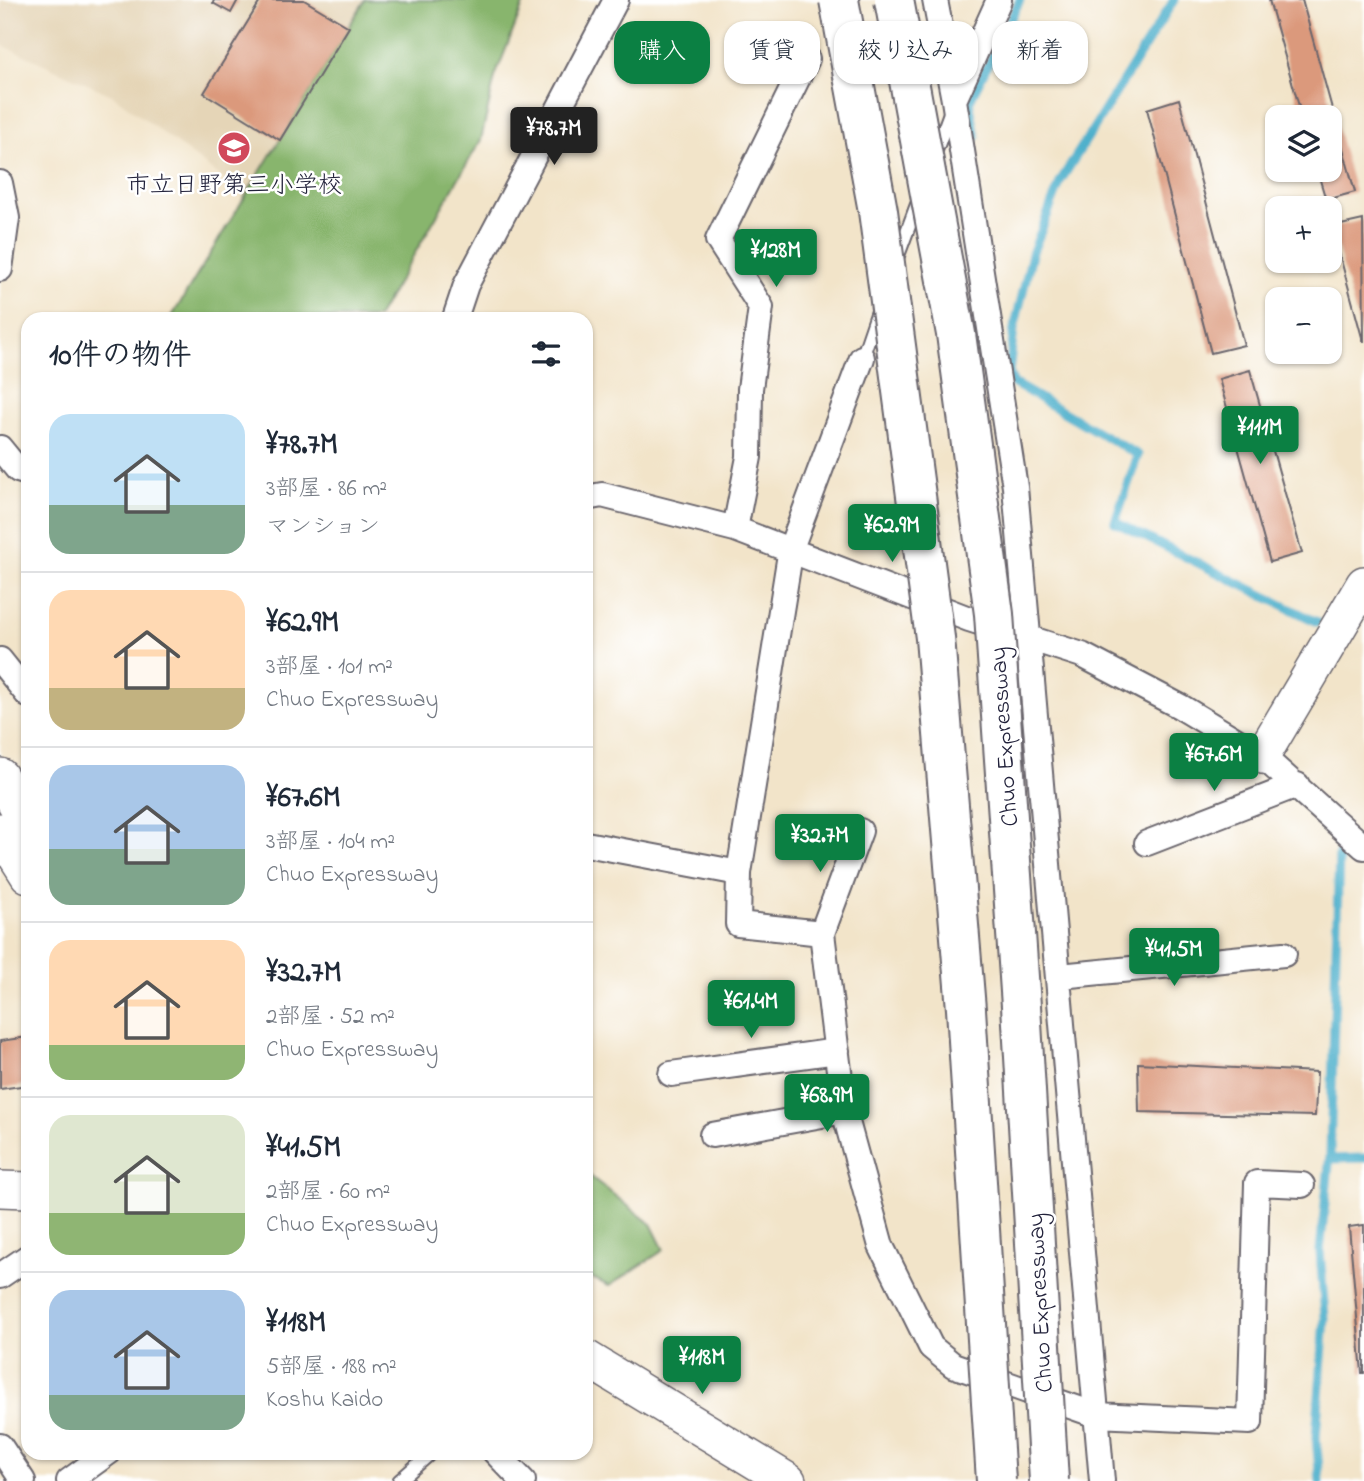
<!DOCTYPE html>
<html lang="ja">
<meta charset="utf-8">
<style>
:root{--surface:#fff;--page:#f6f6f7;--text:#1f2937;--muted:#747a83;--line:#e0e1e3;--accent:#0b8043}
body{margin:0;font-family:"Indie Flower","Klee One",sans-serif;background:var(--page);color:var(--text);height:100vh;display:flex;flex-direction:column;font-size:26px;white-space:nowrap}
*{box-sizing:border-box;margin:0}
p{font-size:23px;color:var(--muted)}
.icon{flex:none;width:38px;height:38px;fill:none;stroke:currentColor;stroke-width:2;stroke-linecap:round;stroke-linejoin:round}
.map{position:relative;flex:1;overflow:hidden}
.side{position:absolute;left:21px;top:312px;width:572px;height:1148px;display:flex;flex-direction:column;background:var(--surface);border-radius:21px;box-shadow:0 2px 5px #0004}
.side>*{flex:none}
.guide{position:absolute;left:614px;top:21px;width:644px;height:63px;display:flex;gap:14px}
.tools{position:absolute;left:1265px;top:105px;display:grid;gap:14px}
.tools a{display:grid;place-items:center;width:77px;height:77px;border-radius:14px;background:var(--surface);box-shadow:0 2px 5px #0004;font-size:35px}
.price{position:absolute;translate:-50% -60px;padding:0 16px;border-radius:7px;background:var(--accent);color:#fff;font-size:23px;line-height:46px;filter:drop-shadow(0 2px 4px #0008)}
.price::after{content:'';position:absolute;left:50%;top:42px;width:21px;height:16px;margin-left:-10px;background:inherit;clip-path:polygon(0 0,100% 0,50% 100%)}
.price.selected{background:#222;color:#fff}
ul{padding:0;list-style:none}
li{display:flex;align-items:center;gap:21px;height:175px;padding:0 28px}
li+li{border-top:2px solid var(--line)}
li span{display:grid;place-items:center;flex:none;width:196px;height:140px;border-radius:21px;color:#555}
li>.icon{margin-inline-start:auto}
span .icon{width:84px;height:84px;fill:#fffc;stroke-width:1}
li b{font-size:30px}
h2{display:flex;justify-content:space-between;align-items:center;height:84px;padding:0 28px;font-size:30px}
.chip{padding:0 24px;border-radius:21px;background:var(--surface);box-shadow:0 2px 5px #0004;font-size:24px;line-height:63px}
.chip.selected{background:var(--accent);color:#fff}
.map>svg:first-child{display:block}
.built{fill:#e5d5b7}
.forest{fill:#88b56d;stroke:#556c54;stroke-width:2}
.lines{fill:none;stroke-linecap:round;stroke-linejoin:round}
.stream{stroke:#4cafcb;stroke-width:9}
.building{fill:#db997b}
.lane-casing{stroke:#6b666d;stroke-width:16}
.street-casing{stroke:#6b666d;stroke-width:28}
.secondary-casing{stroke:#6b666d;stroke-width:38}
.lane{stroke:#fff;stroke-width:12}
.street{stroke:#fff;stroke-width:24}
.secondary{stroke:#fff;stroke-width:35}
.highway-bridge-casing{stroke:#6b666d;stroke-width:42;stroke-linecap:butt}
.highway-bridge{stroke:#fff;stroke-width:38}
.labels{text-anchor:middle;stroke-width:5;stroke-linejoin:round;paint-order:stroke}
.poi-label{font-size:24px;fill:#22223b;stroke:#fff}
.street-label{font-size:24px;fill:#22223b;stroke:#fff}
</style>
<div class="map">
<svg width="1364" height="1481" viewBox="0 0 1364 1481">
<rect width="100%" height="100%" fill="#fff"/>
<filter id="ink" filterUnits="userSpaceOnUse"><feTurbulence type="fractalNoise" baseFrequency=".0143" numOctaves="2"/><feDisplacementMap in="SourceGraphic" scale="14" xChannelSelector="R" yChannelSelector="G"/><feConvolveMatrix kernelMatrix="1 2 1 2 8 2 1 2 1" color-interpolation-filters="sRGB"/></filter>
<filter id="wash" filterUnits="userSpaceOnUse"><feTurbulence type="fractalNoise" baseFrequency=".00686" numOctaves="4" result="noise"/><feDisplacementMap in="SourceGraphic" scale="28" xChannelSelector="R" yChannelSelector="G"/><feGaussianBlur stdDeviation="1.57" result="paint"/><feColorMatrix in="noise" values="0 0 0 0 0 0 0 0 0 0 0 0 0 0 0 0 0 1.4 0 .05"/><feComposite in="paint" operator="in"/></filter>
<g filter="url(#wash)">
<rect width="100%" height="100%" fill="#f2e4c9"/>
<!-- built -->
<path class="built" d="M 0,0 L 384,0 L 250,199 L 114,96 L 0,44 Z"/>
<!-- forest -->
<path class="forest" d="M 365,0 L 525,0 L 495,77 L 481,140 L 377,318 L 171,318 Z
M 586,1173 L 651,1224 L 664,1250 L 609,1286 L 586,1275 Z"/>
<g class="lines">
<!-- stream -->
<path class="stream" d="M 1174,0 L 1061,180 L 1032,254 L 1014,329 L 1009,372 L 1013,383 L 1138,455 L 1115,522 L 1317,622
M 976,137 L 969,102 L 1020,0
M 1330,1159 L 1364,1158
M 1320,1481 L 1316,1437 L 1325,1318 L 1320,1251 L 1330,1155 L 1339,854"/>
</g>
<g id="blocks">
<!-- building -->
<path class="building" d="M 214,0 L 238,0 L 231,13 L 213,3 Z
M 261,0 L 304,0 L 349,27 L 280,140 L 204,93 Z
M 1269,0 L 1302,0 L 1355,192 L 1326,200 L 1317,170 L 1330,170 L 1330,117 L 1302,117 Z
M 1179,99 L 1244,345 L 1211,353 L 1147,109 Z
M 1363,220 L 1364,341 L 1363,341 L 1332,227 Z
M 1250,370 L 1302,553 L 1270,562 L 1219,379 Z
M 28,1037 L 28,1085 L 0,1089 L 0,1041 Z
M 1138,1063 L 1317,1072 L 1315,1116 L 1139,1112 Z
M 1364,1225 L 1364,1373 L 1362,1373 L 1349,1227 Z"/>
</g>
</g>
<g filter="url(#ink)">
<use href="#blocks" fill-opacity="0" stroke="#6b666d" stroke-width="2"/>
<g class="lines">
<defs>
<path id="lane" d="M 934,156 L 951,110
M 896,261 L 919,199
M 862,358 L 878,311
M 399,1481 L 432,1452"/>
<path id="street" d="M 935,0 L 954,100 L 1015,487 L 1102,1481
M 954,100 L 999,0
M 0,183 L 7,218 L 0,269
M 455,318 L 466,285 L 616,0
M 862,358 L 791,548 L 739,873 L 738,924 L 822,933 L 844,1111 L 881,1246 L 931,1347 L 953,1365 L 1096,1415 L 1250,1422 L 1257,1183 L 1302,1185
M 0,448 L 18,470 L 28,473
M 586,498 L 602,495 L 735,529 L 969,619 L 1082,655 L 1181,707 L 1262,756 L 1364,847
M 735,529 L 749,457 L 750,389 L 761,307 L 718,240 L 807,59
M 0,660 L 28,695
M 1147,843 L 1297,785
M 586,844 L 739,873
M 822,933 L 860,831
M 1060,976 L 1284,954
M 671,1074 L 837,1051
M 712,1135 L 844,1111
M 0,1276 L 28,1257
M 0,1446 L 23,1481
M 495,1452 L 523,1481
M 69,1481 L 109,1452"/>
<path id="secondary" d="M 1262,756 L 1364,584
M 0,776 L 28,825
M 0,831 L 28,875
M 0,1189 L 28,1190
M 586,1358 L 788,1481"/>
</defs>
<!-- lane casing -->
<use href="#lane" class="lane-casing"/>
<!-- street casing -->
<use href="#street" class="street-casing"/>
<!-- secondary casing -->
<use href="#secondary" class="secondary-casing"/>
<!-- lane -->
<use href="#lane" class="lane"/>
<!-- street -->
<use href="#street" class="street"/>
<!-- secondary -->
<use href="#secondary" class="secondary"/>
<defs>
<path id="highway-bridge" d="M 839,0 L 878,211 L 935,638 L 966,1009 L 996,1481
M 894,0 L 956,334 L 994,614 L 1021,1006 L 1049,1481"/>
</defs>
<!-- highway-bridge casing -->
<use href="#highway-bridge" class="highway-bridge-casing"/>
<!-- highway-bridge -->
<use href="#highway-bridge" class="highway-bridge"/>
</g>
</g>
<!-- icons -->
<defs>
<symbol id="school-disc" viewBox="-11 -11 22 22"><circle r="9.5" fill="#d1495b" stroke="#fff"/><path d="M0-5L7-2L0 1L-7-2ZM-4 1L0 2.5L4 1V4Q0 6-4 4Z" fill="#fff"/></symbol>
</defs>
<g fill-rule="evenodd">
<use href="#school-disc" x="215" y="129" width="38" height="38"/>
</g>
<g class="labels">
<!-- poi labels -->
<g class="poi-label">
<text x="234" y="192">市立日野第三小学校</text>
</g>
<!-- street labels -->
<g class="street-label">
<text transform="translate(1003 737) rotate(-94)" y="8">Chuo Expressway</text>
<text transform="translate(1039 1303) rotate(-93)" y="8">Chuo Expressway</text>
</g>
</g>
</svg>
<div class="tools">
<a><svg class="icon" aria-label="layers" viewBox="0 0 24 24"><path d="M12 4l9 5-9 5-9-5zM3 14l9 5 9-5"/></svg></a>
<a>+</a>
<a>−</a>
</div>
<b class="price selected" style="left:554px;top:167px">¥78.7M</b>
<b class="price" style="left:776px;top:289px">¥128M</b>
<b class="price" style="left:1260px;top:466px">¥111M</b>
<b class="price" style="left:892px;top:564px">¥62.9M</b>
<b class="price" style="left:1214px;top:793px">¥67.6M</b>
<b class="price" style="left:820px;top:874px">¥32.7M</b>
<b class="price" style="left:1174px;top:988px">¥41.5M</b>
<b class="price" style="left:751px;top:1040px">¥61.4M</b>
<b class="price" style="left:827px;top:1134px">¥68.9M</b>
<b class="price" style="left:702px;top:1396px">¥118M</b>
<div class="guide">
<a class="chip selected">購入</a>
<a class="chip">賃貸</a>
<a class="chip">絞り込み</a>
<a class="chip">新着</a>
</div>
<section class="side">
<h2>10件の物件<svg class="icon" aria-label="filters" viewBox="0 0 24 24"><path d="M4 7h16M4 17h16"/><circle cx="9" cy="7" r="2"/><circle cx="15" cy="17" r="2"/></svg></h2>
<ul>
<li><span style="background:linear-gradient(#bfe0f5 65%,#7fa58c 0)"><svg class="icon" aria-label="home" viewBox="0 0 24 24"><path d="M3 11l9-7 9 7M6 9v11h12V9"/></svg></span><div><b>¥78.7M</b><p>3部屋 · 86 m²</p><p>マンション</p></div></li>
<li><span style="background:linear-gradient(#ffd9b3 70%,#c2b280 0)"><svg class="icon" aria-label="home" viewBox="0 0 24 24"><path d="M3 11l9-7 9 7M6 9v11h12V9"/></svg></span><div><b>¥62.9M</b><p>3部屋 · 101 m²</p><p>Chuo Expressway</p></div></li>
<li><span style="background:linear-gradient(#a9c7e8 60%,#7fa58c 0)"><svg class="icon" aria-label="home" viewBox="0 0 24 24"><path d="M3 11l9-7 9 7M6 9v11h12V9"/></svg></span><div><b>¥67.6M</b><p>3部屋 · 104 m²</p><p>Chuo Expressway</p></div></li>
<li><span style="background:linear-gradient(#ffd9b3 75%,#8fb573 0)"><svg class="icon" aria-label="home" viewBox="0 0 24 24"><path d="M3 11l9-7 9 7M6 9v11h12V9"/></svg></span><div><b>¥32.7M</b><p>2部屋 · 52 m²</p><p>Chuo Expressway</p></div></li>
<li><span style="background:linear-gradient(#dfe7d0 70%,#8fb573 0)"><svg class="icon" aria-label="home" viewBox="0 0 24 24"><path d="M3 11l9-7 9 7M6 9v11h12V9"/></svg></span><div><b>¥41.5M</b><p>2部屋 · 60 m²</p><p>Chuo Expressway</p></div></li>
<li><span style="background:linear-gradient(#a9c7e8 75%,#7fa58c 0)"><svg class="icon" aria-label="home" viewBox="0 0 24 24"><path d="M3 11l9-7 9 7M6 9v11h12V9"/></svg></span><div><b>¥118M</b><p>5部屋 · 188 m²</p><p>Koshu Kaido</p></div></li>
</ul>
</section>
</div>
